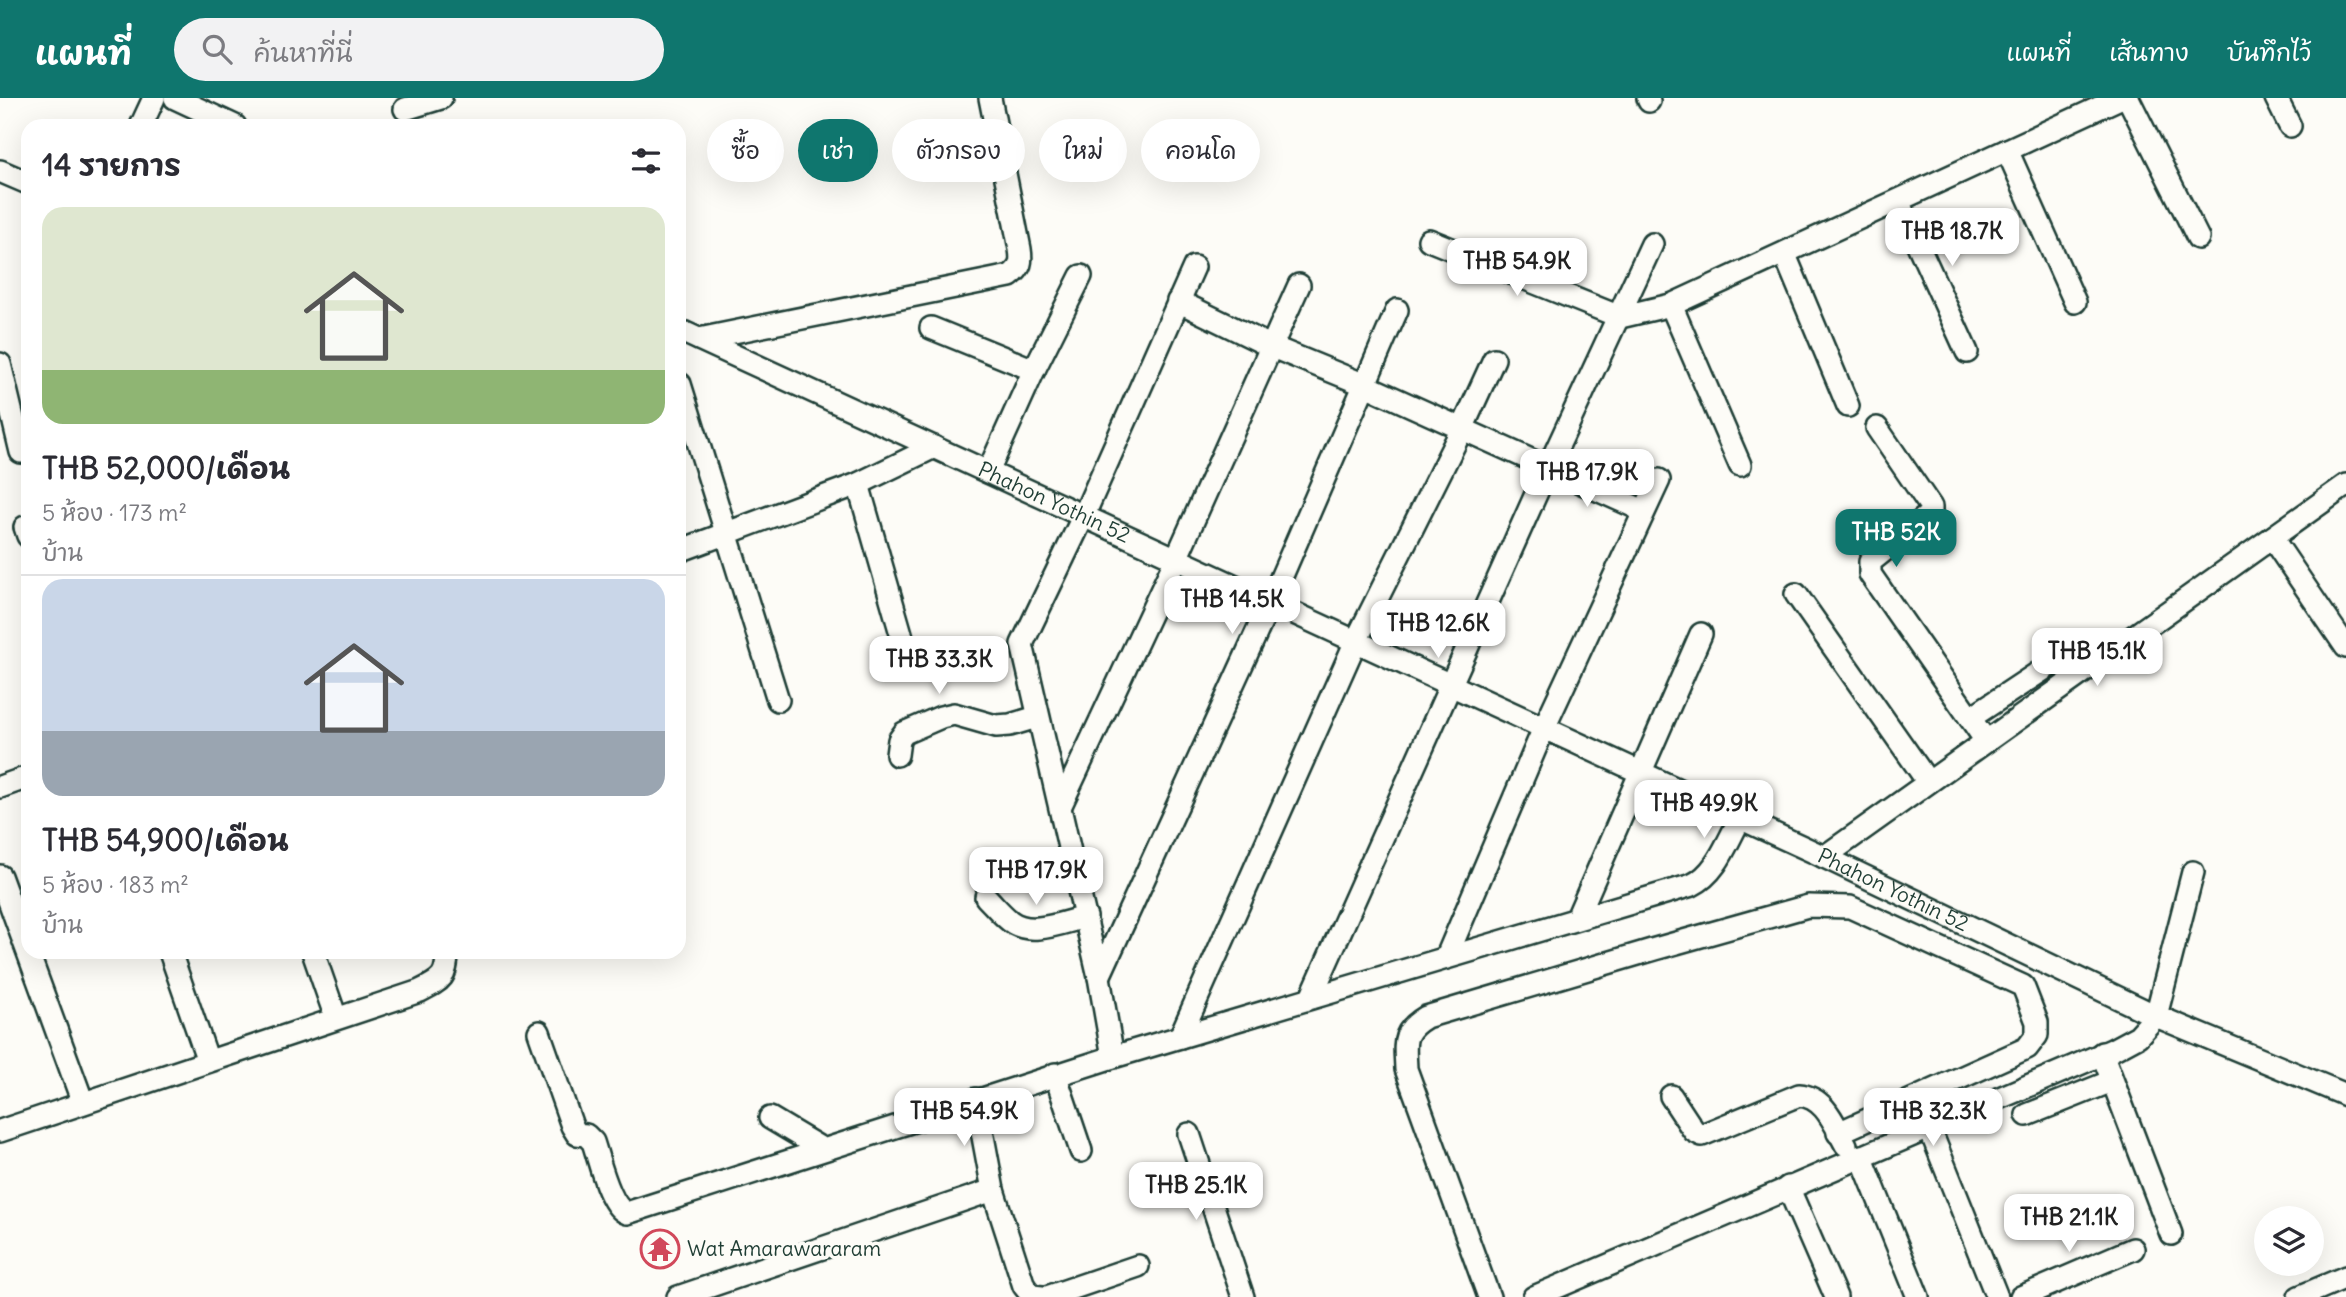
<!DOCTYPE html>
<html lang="th">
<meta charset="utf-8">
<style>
:root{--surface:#fff;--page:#f2f2f3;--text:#2b2b33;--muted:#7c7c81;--line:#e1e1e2;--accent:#0f766e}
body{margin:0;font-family:Delius,"Playpen Sans Thai",sans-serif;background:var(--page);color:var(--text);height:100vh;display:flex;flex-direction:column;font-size:26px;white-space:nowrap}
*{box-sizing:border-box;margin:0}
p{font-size:23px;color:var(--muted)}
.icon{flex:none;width:38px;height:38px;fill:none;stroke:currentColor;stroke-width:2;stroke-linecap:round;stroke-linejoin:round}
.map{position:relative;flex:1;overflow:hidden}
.details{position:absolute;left:21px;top:21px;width:665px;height:840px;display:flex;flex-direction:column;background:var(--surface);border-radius:21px;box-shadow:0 7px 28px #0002}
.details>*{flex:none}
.banner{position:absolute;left:707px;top:21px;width:665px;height:63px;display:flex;gap:14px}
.controls{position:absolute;left:2254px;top:1108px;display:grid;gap:14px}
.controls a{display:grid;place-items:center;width:70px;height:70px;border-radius:50%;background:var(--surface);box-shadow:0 7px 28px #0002;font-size:35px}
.price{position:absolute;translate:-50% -60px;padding:0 16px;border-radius:14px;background:#fff;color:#222;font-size:23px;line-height:46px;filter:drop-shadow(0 2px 4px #0008)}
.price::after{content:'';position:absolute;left:50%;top:42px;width:21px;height:16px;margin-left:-10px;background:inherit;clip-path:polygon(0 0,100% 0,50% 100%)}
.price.current{background:var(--accent);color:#fff}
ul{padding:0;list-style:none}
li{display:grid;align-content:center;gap:14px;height:371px;padding:0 21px}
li+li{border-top:2px solid var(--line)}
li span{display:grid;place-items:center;height:217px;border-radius:21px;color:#555}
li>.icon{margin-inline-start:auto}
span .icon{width:126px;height:126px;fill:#fffc;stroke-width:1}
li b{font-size:30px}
h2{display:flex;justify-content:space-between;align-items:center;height:84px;padding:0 21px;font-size:30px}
.pill{padding:0 24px;border-radius:32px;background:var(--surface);box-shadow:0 7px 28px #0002;font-size:24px;line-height:63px}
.pill.current{background:var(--accent);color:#fff}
header{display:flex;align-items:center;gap:42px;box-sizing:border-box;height:98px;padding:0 35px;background:var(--accent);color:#fff}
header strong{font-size:33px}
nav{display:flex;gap:38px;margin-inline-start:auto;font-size:24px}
.search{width:490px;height:63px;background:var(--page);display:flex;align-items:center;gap:18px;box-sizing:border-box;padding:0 24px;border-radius:38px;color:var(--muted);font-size:26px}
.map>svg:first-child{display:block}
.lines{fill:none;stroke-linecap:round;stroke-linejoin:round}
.minor-casing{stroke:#1f3d34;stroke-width:26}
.minor{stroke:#fdfcf7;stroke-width:21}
.labels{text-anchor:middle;stroke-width:7;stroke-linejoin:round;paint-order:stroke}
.street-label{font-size:21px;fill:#1f3d34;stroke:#fdfcf7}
.poi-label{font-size:21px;fill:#1f3d34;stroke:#fdfcf7;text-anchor:start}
</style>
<header>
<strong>แผนที่</strong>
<div class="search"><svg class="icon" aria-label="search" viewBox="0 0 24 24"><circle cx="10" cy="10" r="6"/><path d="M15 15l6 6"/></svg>ค้นหาที่นี่</div>
<nav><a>แผนที่</a><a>เส้นทาง</a><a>บันทึกไว้</a></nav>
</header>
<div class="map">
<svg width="2346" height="1199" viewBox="0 0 2346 1199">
<rect width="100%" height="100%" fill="#fdfcf7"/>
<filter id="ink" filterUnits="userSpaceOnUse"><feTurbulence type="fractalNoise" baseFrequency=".0143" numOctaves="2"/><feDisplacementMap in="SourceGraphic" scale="14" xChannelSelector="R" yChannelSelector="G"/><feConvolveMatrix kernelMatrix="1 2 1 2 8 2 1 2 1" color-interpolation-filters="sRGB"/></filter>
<g filter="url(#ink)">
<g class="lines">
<defs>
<g id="minor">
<path d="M 175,0 L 235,28"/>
<path d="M 1648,0 L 1649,3"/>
<path d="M 2128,0 L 2198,140"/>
<path d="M 2276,0 L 2290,28"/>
<path d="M 405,11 L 441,0"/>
<path d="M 141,28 L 154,0"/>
<path d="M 2007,52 L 2075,204"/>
<path d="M 0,73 L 28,85"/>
<path d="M 1898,103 L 1967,254"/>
<path d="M 1429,142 L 1620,219 L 1671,207 L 2120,0"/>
<path d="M 1785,157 L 1848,308"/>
<path d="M 1178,203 L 1270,248 L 1365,287 L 1644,413"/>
<path d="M 1671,207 L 1740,367"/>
<path d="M 931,230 L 1034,272"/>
<path id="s1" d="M 679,232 L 1818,756 L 2156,918 L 2346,997"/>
<path d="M 699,241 L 1010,178 C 1021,170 1022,164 1020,151 L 990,0"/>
<path d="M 0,266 L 21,354"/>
<path d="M 680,286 L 778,602"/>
<path d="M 1877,330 L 1931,409 L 1931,415 L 1870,464 L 1870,476 L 1986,643"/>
<path d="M 988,374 L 1034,272 L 1081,178"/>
<path d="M 858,386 L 908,560"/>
<path d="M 25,429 L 28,438"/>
<path d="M 2272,440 L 2346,549"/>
<path d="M 679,453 L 858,386 L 934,349"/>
<path d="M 1796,496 L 1928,684"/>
<path d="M 1970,620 L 2076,550"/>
<path d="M 897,657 L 899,642 L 904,635 L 941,619 L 954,616 L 996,628 L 1010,627 L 1037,619"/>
<path d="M 0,689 L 28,679"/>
<path d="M 1061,707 L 1176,461 L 1299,187"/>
<path d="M 1824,759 L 2346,387"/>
<path d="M 0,778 L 83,1005"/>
<path d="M 986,799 C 994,807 1001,816 1010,823 C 1031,839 1063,824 1086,819"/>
<path d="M 1577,820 L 1701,536"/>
<path d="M 170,854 L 208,963"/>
<path d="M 313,854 L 336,920"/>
<path d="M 1447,858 L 1544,630 L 1659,382"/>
<path d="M 1099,879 L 1271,503 L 1397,212"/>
<path d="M 1311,899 L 1541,385 L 1652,146"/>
<path d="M 539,934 L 572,1028 L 577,1036 L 586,1037 L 593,1044 C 599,1061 609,1109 627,1115 L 1113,959 L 1692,787 C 1717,775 1727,744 1740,721"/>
<path d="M 1180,939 L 1356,543 L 1462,331 L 1494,261"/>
<path d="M 2102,955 L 2171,1136"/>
<path d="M 1113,959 L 1099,879 L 1022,546 L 1083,419 L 1194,169"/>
<path d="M 1055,976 L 1081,1053"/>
<path d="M 1671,998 L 1694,1033 L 1702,1037 L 1799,997 C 1825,999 1834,1026 1846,1047"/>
<path d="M 976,1001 L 993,1092 L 1024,1188 L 1032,1198 L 1042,1199"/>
<path d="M 2027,1017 L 2112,983"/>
<path d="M 770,1020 L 822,1051"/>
<path d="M 1929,1029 L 1997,1199"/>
<path d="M 0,1033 L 420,893 C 442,882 447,879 447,854"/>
<path d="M 1189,1036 L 1243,1199"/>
<path d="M 1861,1058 L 1918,1199"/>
<path d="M 1788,1089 L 1836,1199"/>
<path d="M 678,1199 L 993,1092"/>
<path d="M 1047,1199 L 1138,1168"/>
<path d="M 1489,1199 L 1406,971 C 1405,944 1401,934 1426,919 L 1655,851 L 1808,808 L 1850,809 L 2023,888 L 2037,924 L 2037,937 L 2027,950 L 1838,1035"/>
<path d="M 1534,1199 L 2112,952 L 2138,938 L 2156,918 L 2193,774"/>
<path d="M 2021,1199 L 2133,1151"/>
<path d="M 2299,1199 L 2346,1179"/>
</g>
</defs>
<!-- minor casing -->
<use href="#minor" class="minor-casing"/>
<!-- minor -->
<use href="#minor" class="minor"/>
</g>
</g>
<!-- icons -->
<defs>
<symbol id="temple-ring" viewBox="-11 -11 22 22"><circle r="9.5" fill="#fdfcf7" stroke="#d1495b" stroke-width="1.5"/><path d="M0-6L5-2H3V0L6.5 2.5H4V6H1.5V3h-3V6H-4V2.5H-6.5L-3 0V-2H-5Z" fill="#d1495b"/></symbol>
</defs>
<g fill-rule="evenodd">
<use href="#temple-ring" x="638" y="1129" width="44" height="44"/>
</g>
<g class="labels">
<!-- street labels -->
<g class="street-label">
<text dy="7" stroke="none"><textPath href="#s1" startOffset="413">Phahon Yothin 52</textPath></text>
<text dy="7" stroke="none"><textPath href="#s1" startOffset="1337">Phahon Yothin 52</textPath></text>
</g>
<!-- poi labels -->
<g class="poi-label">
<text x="687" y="1158">Wat Amarawararam</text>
</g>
</g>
</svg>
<div class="controls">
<a><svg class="icon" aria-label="layers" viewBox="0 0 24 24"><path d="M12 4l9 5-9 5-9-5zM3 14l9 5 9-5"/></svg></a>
</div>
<b class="price" style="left:1952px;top:170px">THB 18.7K</b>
<b class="price" style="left:1517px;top:200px">THB 54.9K</b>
<b class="price" style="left:1587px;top:411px">THB 17.9K</b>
<b class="price current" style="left:1896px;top:471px">THB 52K</b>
<b class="price" style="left:1232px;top:538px">THB 14.5K</b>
<b class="price" style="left:1438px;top:562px">THB 12.6K</b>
<b class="price" style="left:2097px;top:590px">THB 15.1K</b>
<b class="price" style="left:939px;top:598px">THB 33.3K</b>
<b class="price" style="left:1704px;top:742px">THB 49.9K</b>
<b class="price" style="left:1036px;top:809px">THB 17.9K</b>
<b class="price" style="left:964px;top:1050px">THB 54.9K</b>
<b class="price" style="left:1933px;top:1050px">THB 32.3K</b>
<b class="price" style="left:1196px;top:1124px">THB 25.1K</b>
<b class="price" style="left:2069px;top:1156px">THB 21.1K</b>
<div class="banner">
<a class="pill">ซื้อ</a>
<a class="pill current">เช่า</a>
<a class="pill">ตัวกรอง</a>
<a class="pill">ใหม่</a>
<a class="pill">คอนโด</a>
</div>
<section class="details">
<h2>14 รายการ<svg class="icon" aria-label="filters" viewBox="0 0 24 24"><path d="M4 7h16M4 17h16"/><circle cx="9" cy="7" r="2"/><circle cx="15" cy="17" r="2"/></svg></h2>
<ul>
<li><span style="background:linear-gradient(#dfe7d0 75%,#8fb573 0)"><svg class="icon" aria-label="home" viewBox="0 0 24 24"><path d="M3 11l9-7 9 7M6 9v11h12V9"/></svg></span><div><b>THB 52,000/เดือน</b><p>5 ห้อง · 173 m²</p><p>บ้าน</p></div></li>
<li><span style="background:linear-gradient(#c9d6e8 70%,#9aa5b1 0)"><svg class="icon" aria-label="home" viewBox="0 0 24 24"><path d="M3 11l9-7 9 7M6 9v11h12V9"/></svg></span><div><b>THB 54,900/เดือน</b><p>5 ห้อง · 183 m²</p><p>บ้าน</p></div></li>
</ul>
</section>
</div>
